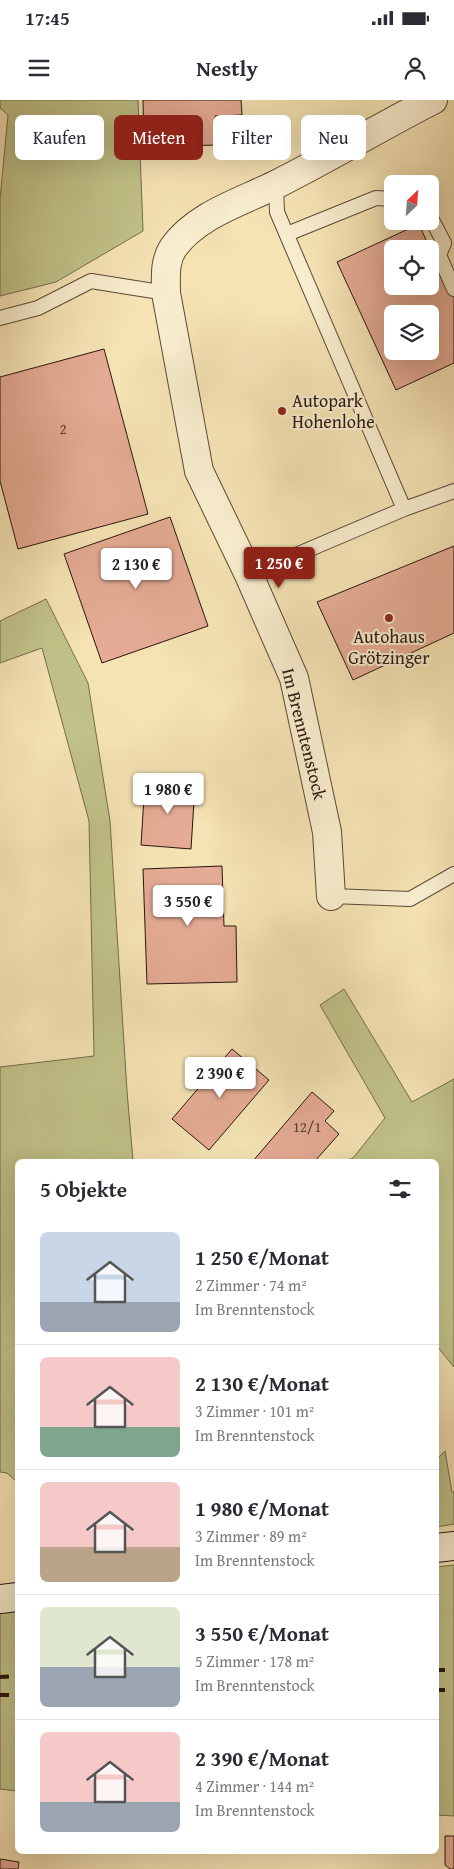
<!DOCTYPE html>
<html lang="de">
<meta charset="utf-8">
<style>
:root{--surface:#fff;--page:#f2f2f3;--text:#2b2b33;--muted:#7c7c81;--line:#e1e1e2;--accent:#8f2418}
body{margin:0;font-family:"Gentium Book Plus",serif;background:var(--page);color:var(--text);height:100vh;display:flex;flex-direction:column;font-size:19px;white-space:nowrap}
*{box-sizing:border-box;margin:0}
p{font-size:16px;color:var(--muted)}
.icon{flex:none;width:28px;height:28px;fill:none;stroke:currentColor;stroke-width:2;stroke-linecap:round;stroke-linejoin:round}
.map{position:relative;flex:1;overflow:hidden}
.drawer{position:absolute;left:15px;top:1059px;width:424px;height:695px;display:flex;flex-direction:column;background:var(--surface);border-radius:8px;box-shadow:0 5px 20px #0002}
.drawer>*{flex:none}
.banner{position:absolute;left:15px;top:15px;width:425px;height:45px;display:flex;gap:10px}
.needle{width:32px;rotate:25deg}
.fabs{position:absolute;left:384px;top:75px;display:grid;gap:10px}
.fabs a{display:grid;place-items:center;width:55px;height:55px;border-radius:8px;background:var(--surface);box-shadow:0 5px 20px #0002;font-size:25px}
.price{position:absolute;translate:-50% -42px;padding:0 11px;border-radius:5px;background:#fff;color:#222;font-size:16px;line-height:32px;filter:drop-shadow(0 1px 2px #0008)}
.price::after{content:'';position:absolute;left:50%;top:30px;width:15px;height:11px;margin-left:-8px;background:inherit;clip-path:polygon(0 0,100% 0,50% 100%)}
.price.active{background:var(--accent);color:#fff}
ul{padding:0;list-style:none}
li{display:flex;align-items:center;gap:15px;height:125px;padding:0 25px}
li+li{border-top:1px solid var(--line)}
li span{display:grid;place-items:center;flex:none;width:140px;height:100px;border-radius:8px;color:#555}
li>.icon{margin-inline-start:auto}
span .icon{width:60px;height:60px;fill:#fffc;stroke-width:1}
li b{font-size:21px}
h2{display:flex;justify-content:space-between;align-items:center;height:60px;padding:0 25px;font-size:21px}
.pill{padding:0 18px;border-radius:8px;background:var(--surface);box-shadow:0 5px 20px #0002;font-size:18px;line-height:45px}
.pill.active{background:var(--accent);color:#fff}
.status{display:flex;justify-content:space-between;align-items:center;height:35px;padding:0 25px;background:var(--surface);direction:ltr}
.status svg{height:14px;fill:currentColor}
header{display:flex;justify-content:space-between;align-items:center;height:65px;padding:0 25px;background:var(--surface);font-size:22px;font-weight:700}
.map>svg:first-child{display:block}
.green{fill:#c1c289;stroke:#756c4c}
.building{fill:#e5ab94;stroke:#29160f;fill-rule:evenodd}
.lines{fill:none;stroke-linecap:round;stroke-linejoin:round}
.service-casing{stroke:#5c4938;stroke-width:16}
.minor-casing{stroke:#5c4938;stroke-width:30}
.secondary-casing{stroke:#29160f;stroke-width:30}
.service{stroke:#f8edce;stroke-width:14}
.minor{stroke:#f8edce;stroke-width:28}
.secondary{stroke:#f8edce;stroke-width:28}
.rail{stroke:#29160f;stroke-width:4;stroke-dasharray:9 9;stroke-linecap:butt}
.poi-dot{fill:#8f2418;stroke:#f8edce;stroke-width:2}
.labels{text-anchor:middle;stroke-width:4;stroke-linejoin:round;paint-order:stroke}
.number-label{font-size:15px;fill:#583b30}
.poi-label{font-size:18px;fill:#29160f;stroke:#f8edce;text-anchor:start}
.street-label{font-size:18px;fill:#29160f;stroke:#f8edce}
</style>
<div class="status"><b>17:45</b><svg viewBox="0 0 49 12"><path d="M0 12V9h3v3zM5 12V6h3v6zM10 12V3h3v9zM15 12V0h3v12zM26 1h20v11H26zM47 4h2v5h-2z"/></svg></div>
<header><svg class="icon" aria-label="menu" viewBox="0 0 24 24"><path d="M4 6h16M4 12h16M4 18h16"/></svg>Nestly<svg class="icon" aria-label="person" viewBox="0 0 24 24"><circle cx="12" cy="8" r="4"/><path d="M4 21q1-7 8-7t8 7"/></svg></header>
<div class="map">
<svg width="454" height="1769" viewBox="0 0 454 1769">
<rect width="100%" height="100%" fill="#f5e3b4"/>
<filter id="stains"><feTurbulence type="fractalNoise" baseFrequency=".004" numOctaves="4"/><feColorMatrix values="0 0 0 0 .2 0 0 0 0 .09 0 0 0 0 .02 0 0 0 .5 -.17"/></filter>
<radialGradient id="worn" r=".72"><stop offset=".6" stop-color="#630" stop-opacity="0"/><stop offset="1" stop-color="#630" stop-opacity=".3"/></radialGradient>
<!-- green -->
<path class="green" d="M 0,0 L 138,0 L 143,131 L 56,182 L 0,196 L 0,99 L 8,15 L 0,8 Z
M 46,499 L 88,583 L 110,721 L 127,991 L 133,1061 L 18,1061 L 17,1382 L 7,1373 L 0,1372 L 0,967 L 94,956 L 89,721 L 42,548 L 0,563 L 0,521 Z
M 344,889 L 412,1002 L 454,979 L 454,1267 L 436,1245 L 436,1061 L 345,1061 L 353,1058 L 385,1018 L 320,905 Z
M 445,1351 L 452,1392 L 454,1392 L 454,1424 L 436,1427 L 436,1360 Z
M 454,1465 L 454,1716 L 436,1715 L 436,1467 Z
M 17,1511 L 17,1691 L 0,1689 L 0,1513 Z"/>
<!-- building -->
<path class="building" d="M 143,0 L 241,0 L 242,15 L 215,16 L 216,45 L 144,47 Z
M 419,124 L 430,149 L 392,149 L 392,186 L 430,186 L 430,149 L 437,164 L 454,190 L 454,263 L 396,290 L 337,162 ZM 392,214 L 430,214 L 430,251 L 392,251 Z
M 104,249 L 148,414 L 18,449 L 0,381 L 0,277 Z
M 170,417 L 208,526 L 102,563 L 64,454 Z
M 454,446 L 454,533 L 353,580 L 317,502 Z
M 145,681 L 195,685 L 191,749 L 141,745 Z
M 222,766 L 224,826 L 236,826 L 237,882 L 147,884 L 143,769 Z
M 232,949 L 269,980 L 209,1050 L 172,1019 Z
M 312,992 L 334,1011 L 325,1021 L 339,1034 L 315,1061 L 253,1061 Z
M 445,1736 L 454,1736 L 454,1769 L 450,1769 L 445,1765 Z
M 0,1759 L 19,1762 L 18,1769 L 0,1769 Z"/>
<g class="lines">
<defs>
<path id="service" d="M 276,85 L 277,112 L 404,409
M 430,116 L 444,143 L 439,155 L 454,189
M 287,134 L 376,98 L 392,99
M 0,218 L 38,208 L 91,181 L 166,193
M 249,475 L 404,409 L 454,391
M 331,796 L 410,799 L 454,774"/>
<path id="minor" d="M 331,796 L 327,732 L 294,578 L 249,475 L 199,371 L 166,193 C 166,178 164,162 173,148 C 196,115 241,102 275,85 C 329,58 380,27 433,0"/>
<path id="secondary" d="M 436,1448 L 454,1446
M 0,1499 L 18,1497"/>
</defs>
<!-- service casing -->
<use href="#service" class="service-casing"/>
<!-- minor casing -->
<use href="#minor" class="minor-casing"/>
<!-- secondary casing -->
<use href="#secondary" class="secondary-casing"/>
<!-- service -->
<use href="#service" class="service"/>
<!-- minor -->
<use href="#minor" class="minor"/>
<!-- secondary -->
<use href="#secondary" class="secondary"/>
<!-- rail -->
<path class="rail" d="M 436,1570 L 454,1570
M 0,1577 L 18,1576
M 436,1590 L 454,1590
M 0,1595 L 18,1595"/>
</g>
<!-- markers -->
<g class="poi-dot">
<circle cx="282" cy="311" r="5"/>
<circle cx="389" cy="518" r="5"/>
</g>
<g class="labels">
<!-- number labels -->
<g class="number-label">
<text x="63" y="334">2</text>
<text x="307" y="1032">12/1</text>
</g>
<!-- poi labels -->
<g class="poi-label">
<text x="292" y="307">Autopark<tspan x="292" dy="21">Hohenlohe</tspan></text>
<text x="389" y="543" text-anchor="middle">Autohaus<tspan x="389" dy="21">Grötzinger</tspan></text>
</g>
<!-- street labels -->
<g class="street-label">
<text transform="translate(304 634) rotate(76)" y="6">Im Brenntenstock</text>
</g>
</g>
<rect width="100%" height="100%" filter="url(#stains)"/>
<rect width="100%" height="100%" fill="url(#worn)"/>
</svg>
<div class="fabs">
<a><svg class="needle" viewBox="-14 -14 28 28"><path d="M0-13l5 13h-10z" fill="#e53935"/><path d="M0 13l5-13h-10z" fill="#7c7c81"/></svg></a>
<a><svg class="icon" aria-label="locate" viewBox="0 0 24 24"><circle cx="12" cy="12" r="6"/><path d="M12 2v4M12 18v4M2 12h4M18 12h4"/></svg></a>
<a><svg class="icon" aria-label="layers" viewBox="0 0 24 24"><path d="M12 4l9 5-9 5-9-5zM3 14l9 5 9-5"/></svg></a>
</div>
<b class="price active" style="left:279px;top:489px">1 250 €</b>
<b class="price" style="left:136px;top:490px">2 130 €</b>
<b class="price" style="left:168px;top:715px">1 980 €</b>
<b class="price" style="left:188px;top:827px">3 550 €</b>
<b class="price" style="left:220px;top:999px">2 390 €</b>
<div class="banner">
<a class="pill">Kaufen</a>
<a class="pill active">Mieten</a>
<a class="pill">Filter</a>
<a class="pill">Neu</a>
</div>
<section class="drawer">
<h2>5 Objekte<svg class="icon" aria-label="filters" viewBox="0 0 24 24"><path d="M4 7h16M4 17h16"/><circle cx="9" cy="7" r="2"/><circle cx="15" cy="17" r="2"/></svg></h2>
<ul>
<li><span style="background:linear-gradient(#c9d6e8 70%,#9aa5b1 0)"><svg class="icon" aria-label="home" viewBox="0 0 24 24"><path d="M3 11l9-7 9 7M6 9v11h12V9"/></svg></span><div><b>1 250 €/Monat</b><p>2 Zimmer · 74 m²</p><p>Im Brenntenstock</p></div></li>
<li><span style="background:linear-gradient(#f6c9c9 70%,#7fa58c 0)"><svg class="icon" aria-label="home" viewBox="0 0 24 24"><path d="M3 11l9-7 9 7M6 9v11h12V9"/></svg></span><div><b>2 130 €/Monat</b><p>3 Zimmer · 101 m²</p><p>Im Brenntenstock</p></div></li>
<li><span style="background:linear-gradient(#f6c9c9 65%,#b9a48a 0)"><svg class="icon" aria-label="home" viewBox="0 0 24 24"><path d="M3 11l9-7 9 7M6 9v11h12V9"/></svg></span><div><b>1 980 €/Monat</b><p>3 Zimmer · 89 m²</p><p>Im Brenntenstock</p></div></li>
<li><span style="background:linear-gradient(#dfe7d0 60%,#9aa5b1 0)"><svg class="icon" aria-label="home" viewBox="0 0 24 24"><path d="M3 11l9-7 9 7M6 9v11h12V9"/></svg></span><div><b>3 550 €/Monat</b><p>5 Zimmer · 178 m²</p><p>Im Brenntenstock</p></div></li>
<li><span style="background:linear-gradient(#f6c9c9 70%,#9aa5b1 0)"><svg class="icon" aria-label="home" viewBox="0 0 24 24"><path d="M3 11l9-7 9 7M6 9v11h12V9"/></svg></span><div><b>2 390 €/Monat</b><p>4 Zimmer · 144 m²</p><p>Im Brenntenstock</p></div></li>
</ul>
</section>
</div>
